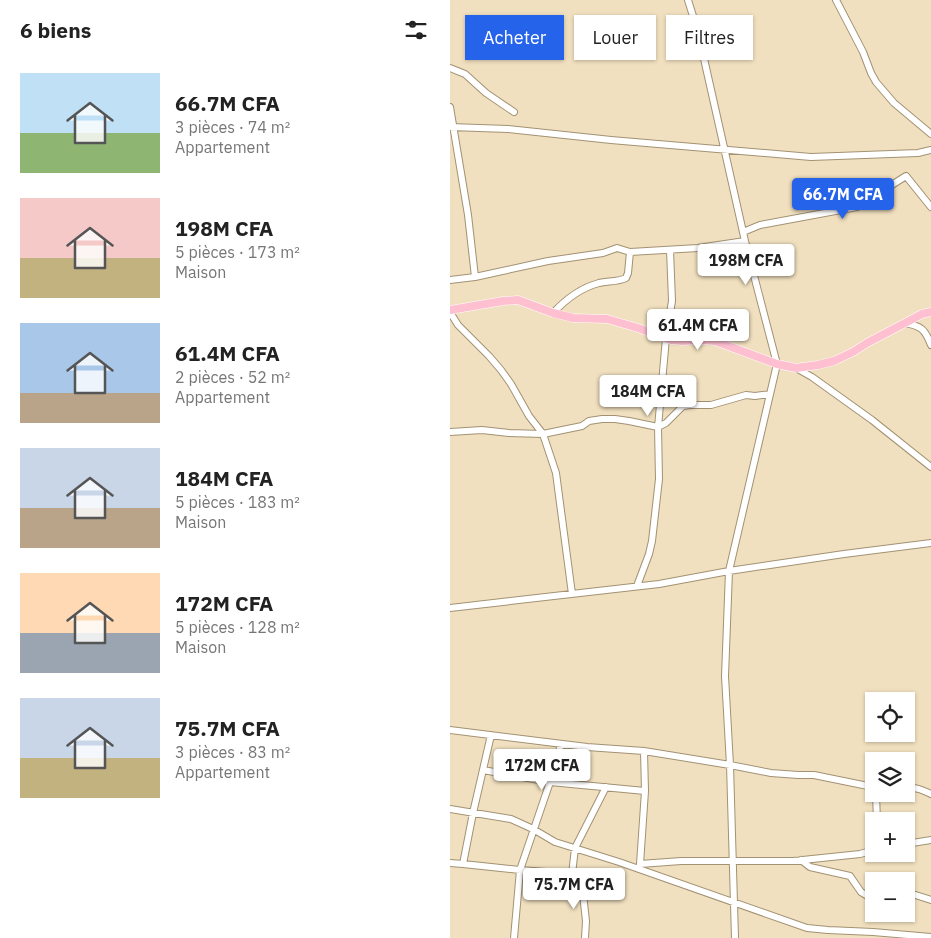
<!DOCTYPE html>
<html lang="fr">
<meta charset="utf-8">
<style>
:root{--surface:#fff;--page:#f2f2f2;--text:#222;--muted:#767676;--accent:#2563eb}
body{margin:0;font-family:"IBM Plex Sans",sans-serif;background:var(--page);color:var(--text);height:100vh;display:flex;flex-direction:column;font-size:19px;white-space:nowrap}
*{box-sizing:border-box;margin:0}
p{font-size:16px;color:var(--muted)}
.icon{flex:none;width:28px;height:28px;fill:none;stroke:currentColor;stroke-width:2;stroke-linecap:round;stroke-linejoin:round}
.map{position:relative;flex:1;overflow:hidden}
.panel{display:flex;flex-direction:column;background:var(--surface);width:450px}
.panel>*{flex:none}
.banner{position:absolute;left:15px;top:15px;width:390px;height:45px;display:flex;gap:10px}
.buttons{position:absolute;left:415px;top:692px;display:grid;gap:10px}
.buttons a{display:grid;place-items:center;width:50px;height:50px;border-radius:0px;background:var(--surface);box-shadow:0 1px 4px #0004;font-size:25px}
.price{position:absolute;translate:-50% -42px;padding:0 11px;border-radius:5px;background:#fff;color:#222;font-size:16px;line-height:32px;filter:drop-shadow(0 1px 2px #0008)}
.price::after{content:'';position:absolute;left:50%;top:30px;width:15px;height:11px;margin-left:-8px;background:inherit;clip-path:polygon(0 0,100% 0,50% 100%)}
.price.current{background:var(--accent);color:#fff}
ul{padding:0;list-style:none}
li{display:flex;align-items:center;gap:15px;height:125px;padding:0 20px}
li span{display:grid;place-items:center;flex:none;width:140px;height:100px;border-radius:0px;color:#555}
li>.icon{margin-inline-start:auto}
span .icon{width:60px;height:60px;fill:#fffc;stroke-width:1}
li b{font-size:21px}
h2{display:flex;justify-content:space-between;align-items:center;height:60px;padding:0 20px;font-size:21px}
.tag{padding:0 18px;border-radius:0px;background:var(--surface);box-shadow:0 1px 4px #0004;font-size:18px;line-height:45px}
.tag.current{background:var(--accent);color:#fff}
main{display:flex;flex:1;min-height:0}
.map>svg:first-child{display:block}
.lines{fill:none;stroke-linecap:round;stroke-linejoin:round}
.minor-casing{stroke:#a29273;stroke-width:8}
.major-casing{stroke:#fff;stroke-width:9}
.minor{stroke:#fff;stroke-width:6}
.major{stroke:#febfd1;stroke-width:8}
</style>
<main>
<section class="panel">
<h2>6 biens<svg class="icon" aria-label="filters" viewBox="0 0 24 24"><path d="M4 7h16M4 17h16"/><circle cx="9" cy="7" r="2"/><circle cx="15" cy="17" r="2"/></svg></h2>
<ul>
<li><span style="background:linear-gradient(#bfe0f5 60%,#8fb573 0)"><svg class="icon" aria-label="home" viewBox="0 0 24 24"><path d="M3 11l9-7 9 7M6 9v11h12V9"/></svg></span><div><b>66.7M CFA</b><p>3 pièces · 74 m²</p><p>Appartement</p></div></li>
<li><span style="background:linear-gradient(#f6c9c9 60%,#c2b280 0)"><svg class="icon" aria-label="home" viewBox="0 0 24 24"><path d="M3 11l9-7 9 7M6 9v11h12V9"/></svg></span><div><b>198M CFA</b><p>5 pièces · 173 m²</p><p>Maison</p></div></li>
<li><span style="background:linear-gradient(#a9c7e8 70%,#b9a48a 0)"><svg class="icon" aria-label="home" viewBox="0 0 24 24"><path d="M3 11l9-7 9 7M6 9v11h12V9"/></svg></span><div><b>61.4M CFA</b><p>2 pièces · 52 m²</p><p>Appartement</p></div></li>
<li><span style="background:linear-gradient(#c9d6e8 60%,#b9a48a 0)"><svg class="icon" aria-label="home" viewBox="0 0 24 24"><path d="M3 11l9-7 9 7M6 9v11h12V9"/></svg></span><div><b>184M CFA</b><p>5 pièces · 183 m²</p><p>Maison</p></div></li>
<li><span style="background:linear-gradient(#ffd9b3 60%,#9aa5b1 0)"><svg class="icon" aria-label="home" viewBox="0 0 24 24"><path d="M3 11l9-7 9 7M6 9v11h12V9"/></svg></span><div><b>172M CFA</b><p>5 pièces · 128 m²</p><p>Maison</p></div></li>
<li><span style="background:linear-gradient(#c9d6e8 60%,#c2b280 0)"><svg class="icon" aria-label="home" viewBox="0 0 24 24"><path d="M3 11l9-7 9 7M6 9v11h12V9"/></svg></span><div><b>75.7M CFA</b><p>3 pièces · 83 m²</p><p>Appartement</p></div></li>
</ul>
</section>
<div class="map">
<svg width="481" height="938" viewBox="0 0 481 938">
<rect width="100%" height="100%" fill="#f1e0bf"/>
<g class="lines">
<defs>
<path id="minor" d="M 238,0 L 248,32 L 295,241 L 327,364 L 279,571 L 275,676 L 280,765 L 285,938
M 386,0 L 413,52 L 421,73 L 426,82 L 444,103 L 481,134
M 0,68 L 15,74 L 36,93 L 64,112
M 0,107 L 18,215 L 25,277
M 0,127 L 58,129 L 161,140 L 361,157 L 468,153 L 481,150
M 293,232 L 310,225 L 407,207 L 456,176 L 481,207
M 0,280 L 25,277 L 98,261 L 153,253 L 167,248 L 180,252 L 248,248 L 295,241
M 0,312 L 8,325 L 39,356 L 51,370 L 61,384 L 79,416 L 93,434 L 106,473 L 122,594
M 103,313 C 116,299 130,288 149,283 C 158,281 168,282 176,278 L 178,273 L 180,252
M 455,323 C 471,326 475,329 481,345
M 346,368 L 362,377 L 422,420 L 481,467
M 0,432 L 32,430 L 59,433 L 93,434 L 132,426 L 139,421 L 152,419 L 165,419 L 179,421 L 208,427 L 216,423 L 233,406 L 240,405 L 261,405 L 296,395 L 305,396 L 320,394
M 187,586 L 199,554 L 202,541 L 209,479 L 208,427 L 216,338 L 222,301 L 220,250
M 0,608 L 209,584 L 279,571 L 394,554 L 481,543
M 0,730 L 137,747 L 194,751 L 280,765 L 321,773 L 348,775 L 364,775 L 413,785 L 424,788
M 194,751 L 195,791
M 33,770 L 100,782 L 111,744
M 456,788 C 466,787 472,790 481,794
M 426,794 L 427,821
M 0,809 L 61,819 L 83,829 L 105,842 L 169,862 L 357,928 L 378,930 L 423,932 L 481,937
M 456,844 L 481,840
M 351,860 L 360,867 L 400,876 L 411,892 L 424,900
M 0,863 L 13,864 L 23,813 L 41,735
M 13,864 L 70,870 L 122,874 L 131,876 L 136,921 L 135,938
M 190,864 L 231,861 L 343,861 L 410,854 L 424,850
M 122,874 L 125,848 L 156,787
M 456,892 L 481,900
M 64,938 L 70,870 L 100,782 L 195,791 L 190,864 L 189,869"/>
<path id="major" d="M 0,310 L 53,301 L 68,300 L 103,313 L 123,318 L 157,319 L 188,328 L 221,340 L 232,341 L 252,340 L 265,341 L 327,364 L 346,368 L 368,365 L 384,361 L 403,352 L 417,343 L 455,323 L 472,314 L 481,312"/>
</defs>
<!-- minor casing -->
<use href="#minor" class="minor-casing"/>
<!-- major casing -->
<use href="#major" class="major-casing"/>
<!-- minor -->
<use href="#minor" class="minor"/>
<!-- major -->
<use href="#major" class="major"/>
</g>
</svg>
<div class="buttons">
<a><svg class="icon" aria-label="locate" viewBox="0 0 24 24"><circle cx="12" cy="12" r="6"/><path d="M12 2v4M12 18v4M2 12h4M18 12h4"/></svg></a>
<a><svg class="icon" aria-label="layers" viewBox="0 0 24 24"><path d="M12 4l9 5-9 5-9-5zM3 14l9 5 9-5"/></svg></a>
<a>+</a>
<a>−</a>
</div>
<b class="price current" style="left:393px;top:220px">66.7M CFA</b>
<b class="price" style="left:296px;top:286px">198M CFA</b>
<b class="price" style="left:248px;top:351px">61.4M CFA</b>
<b class="price" style="left:198px;top:417px">184M CFA</b>
<b class="price" style="left:92px;top:791px">172M CFA</b>
<b class="price" style="left:124px;top:910px">75.7M CFA</b>
<div class="banner">
<a class="tag current">Acheter</a>
<a class="tag">Louer</a>
<a class="tag">Filtres</a>
</div>
</div>
</main>
